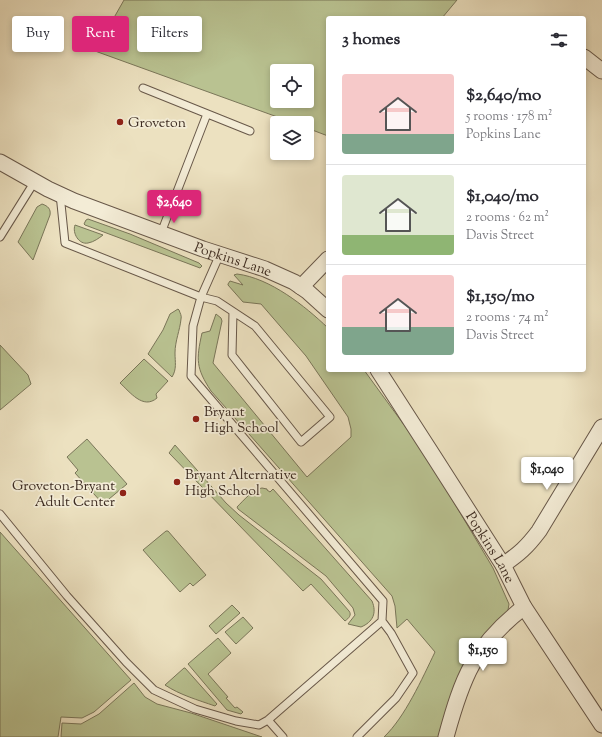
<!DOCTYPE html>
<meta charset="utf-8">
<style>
:root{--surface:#fff;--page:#f7f7f7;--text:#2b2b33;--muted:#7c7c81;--line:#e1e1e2;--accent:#db2777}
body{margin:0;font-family:"Sorts Mill Goudy",serif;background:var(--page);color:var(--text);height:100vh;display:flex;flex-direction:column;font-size:15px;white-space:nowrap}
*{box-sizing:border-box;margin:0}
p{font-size:13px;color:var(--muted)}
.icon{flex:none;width:22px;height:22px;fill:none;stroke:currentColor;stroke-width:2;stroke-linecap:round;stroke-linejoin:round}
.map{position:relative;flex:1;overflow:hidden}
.sheet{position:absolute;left:326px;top:16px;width:260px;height:356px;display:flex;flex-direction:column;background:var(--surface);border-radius:4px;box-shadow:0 2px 6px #0003}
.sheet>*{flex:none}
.hud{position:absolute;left:12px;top:16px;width:254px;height:36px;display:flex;gap:8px}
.controls{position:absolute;left:270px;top:64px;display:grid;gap:8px}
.controls a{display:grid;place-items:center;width:44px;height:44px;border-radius:4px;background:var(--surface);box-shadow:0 2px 6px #0003;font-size:20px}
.price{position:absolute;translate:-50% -34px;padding:0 9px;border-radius:4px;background:#fff;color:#222;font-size:13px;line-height:26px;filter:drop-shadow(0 1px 2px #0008)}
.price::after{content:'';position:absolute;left:50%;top:24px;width:12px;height:9px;margin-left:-6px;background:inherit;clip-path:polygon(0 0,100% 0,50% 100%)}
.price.current{background:var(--accent);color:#fff}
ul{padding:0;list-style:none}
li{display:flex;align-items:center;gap:12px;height:100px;padding:0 16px}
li+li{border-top:1px solid var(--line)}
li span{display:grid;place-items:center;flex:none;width:112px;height:80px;border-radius:4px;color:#555}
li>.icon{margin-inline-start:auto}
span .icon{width:48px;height:48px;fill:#fffc;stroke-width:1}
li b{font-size:17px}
h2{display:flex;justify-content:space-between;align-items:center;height:48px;padding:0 16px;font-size:17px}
.pill{padding:0 14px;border-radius:4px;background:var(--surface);box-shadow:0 2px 6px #0003;font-size:14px;line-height:36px}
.pill.current{background:var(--accent);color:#fff}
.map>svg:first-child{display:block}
.green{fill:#b9c291;stroke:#7a7659;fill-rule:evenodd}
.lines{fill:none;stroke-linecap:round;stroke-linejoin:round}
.service-casing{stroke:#685849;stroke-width:9}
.minor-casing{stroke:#685849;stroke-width:17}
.service{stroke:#f3ecd6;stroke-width:7}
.minor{stroke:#f3ecd6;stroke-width:15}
.poi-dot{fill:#8f2418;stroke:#f3ecd6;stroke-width:1.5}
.labels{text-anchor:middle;stroke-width:3.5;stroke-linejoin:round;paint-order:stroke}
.poi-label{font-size:14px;fill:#3c2b21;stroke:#f3ecd6;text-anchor:start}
.street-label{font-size:14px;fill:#3c2b21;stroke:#f3ecd6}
</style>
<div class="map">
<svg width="602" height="737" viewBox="0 0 602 737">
<rect width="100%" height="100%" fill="#ece1c0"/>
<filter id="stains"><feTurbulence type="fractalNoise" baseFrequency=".005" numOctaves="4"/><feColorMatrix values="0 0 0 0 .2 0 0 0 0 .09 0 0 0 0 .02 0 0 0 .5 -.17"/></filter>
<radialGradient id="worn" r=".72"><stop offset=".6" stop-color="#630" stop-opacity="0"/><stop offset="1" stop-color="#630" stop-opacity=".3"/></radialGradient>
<!-- green -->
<path class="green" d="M 124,0 L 457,0 L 442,18 L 328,18 L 328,136 L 307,128 L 307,123 L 294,123 L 95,51 ZM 277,71 L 307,71 L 307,101 L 277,101 Z
M 42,204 C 48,206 51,209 50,215 L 33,260 L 18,242 L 37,207 Z
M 88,219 L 130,234 L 199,263 L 202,266 L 200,268 L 85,225 L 84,224 L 86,220 Z
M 75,225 L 103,235 C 99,238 94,242 88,243 C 79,245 72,233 75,225 Z
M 237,274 C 270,278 305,306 328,328 L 328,370 L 364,370 L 415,440 L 437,474 L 493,568 L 509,604 L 508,610 L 498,621 L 439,737 L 384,737 C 405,717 422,679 435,652 L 407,619 L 397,628 L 395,606 L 392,596 L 211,391 C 196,368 196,360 202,333 L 210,331 L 216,314 L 221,318 L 222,321 L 213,363 L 307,477 L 351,437 L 351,429 L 348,417 L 306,356 L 261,304 L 243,302 L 228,285 L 228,284 L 230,281 L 243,285 L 234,275 Z
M 178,309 L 179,310 C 180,313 182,316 181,319 C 180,330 175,341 175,353 C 175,362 177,369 172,377 L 148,354 L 163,330 L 170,314 Z
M 0,345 L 28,375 L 31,384 L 0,410 Z
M 144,359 L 168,381 L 156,394 L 157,398 C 143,410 130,392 120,383 Z
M 87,439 L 127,484 L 103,504 L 75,473 L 78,470 L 67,457 Z
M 175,445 L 226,503 L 239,515 L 321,579 L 349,611 C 352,615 349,618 345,621 L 344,620 L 311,584 L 303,591 L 169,453 Z
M 262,488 L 267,489 L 267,490 L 270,492 L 273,489 L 372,601 C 377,613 373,622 361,627 L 348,624 L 355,615 L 353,608 L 326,576 L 238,509 L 237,507 C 244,500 253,489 262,488 Z
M 166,531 L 168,531 L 206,575 L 193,586 L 190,583 L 180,592 L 143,550 Z
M 0,532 L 131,680 L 94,712 L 82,718 L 61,717 L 58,737 L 0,737 Z
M 232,605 L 240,613 L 216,634 L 209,626 Z
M 243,617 L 253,628 L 236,644 L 225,632 Z
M 218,638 L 231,653 L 208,674 L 228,697 L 226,698 L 235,708 L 237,707 L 243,712 L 241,714 L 227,710 L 188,664 Z
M 184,668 L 185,668 L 217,704 L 215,706 C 198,700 180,695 165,685 Z
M 134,683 L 145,697 L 157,704 L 191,713 L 262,737 L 61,737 L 62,723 L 81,724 L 99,714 Z"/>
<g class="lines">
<defs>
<path id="service" d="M 143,88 L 250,131
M 60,194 L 65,243 L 201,297 L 217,301 L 255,326 L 330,417 L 301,442 L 232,355 L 233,312
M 161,233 L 207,114
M 0,237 L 35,181
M 220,254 L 201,297 L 193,326 L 191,376 L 383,601 L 382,621 L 391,633 L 413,673 L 396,698 L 357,737
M 0,514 L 67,596 L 126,662 L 154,690 L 195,709 L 236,721 L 259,725 L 268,720 L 382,621
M 268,720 L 283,737"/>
<g id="minor">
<path d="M 584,57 L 602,71"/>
<path id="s1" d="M 0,162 L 48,189 L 74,201 L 203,249 L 265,269 L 294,282 L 307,291 L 328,310"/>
<path d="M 301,287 L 328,259"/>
<path id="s2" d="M 378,370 L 436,460 L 503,565 L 524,607 L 602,725"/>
<path d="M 503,565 C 519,554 527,547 539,531 L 602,427"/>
<path d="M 446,737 C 462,678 474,646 524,607"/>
</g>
</defs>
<!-- service casing -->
<use href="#service" class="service-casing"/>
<!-- minor casing -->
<use href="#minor" class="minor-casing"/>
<!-- service -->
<use href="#service" class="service"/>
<!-- minor -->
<use href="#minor" class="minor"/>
</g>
<!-- markers -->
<g class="poi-dot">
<circle cx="120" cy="122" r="4"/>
<circle cx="196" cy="419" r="4"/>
<circle cx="177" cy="482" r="4"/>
<circle cx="123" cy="493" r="4"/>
</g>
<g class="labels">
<!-- poi labels -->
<g class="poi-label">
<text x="128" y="127">Groveton</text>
<text x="204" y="416">Bryant<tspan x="204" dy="16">High School</tspan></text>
<text x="185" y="479">Bryant Alternative<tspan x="185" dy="16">High School</tspan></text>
<text x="115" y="490" text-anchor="end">Groveton-Bryant<tspan x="115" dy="16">Adult Center</tspan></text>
</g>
<!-- street labels -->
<g class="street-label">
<text dy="5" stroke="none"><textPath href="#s1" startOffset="253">Popkins Lane</textPath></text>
<text dy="5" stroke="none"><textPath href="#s2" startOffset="210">Popkins Lane</textPath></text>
</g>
</g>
<rect width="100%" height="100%" filter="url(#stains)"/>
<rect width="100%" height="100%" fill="url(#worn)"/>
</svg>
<div class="controls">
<a><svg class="icon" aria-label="locate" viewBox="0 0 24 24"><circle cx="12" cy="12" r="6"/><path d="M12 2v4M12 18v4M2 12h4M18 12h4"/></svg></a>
<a><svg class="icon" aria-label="layers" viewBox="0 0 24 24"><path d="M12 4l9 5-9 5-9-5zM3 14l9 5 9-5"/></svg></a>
</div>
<b class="price current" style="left:174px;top:224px">$2,640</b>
<b class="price" style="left:547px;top:491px">$1,040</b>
<b class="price" style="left:483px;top:672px">$1,150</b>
<div class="hud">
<a class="pill">Buy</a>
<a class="pill current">Rent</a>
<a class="pill">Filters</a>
</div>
<section class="sheet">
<h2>3 homes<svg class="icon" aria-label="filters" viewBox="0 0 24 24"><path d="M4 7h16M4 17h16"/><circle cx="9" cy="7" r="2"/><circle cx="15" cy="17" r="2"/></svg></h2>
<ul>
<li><span style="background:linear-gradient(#f6c9c9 75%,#7fa58c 0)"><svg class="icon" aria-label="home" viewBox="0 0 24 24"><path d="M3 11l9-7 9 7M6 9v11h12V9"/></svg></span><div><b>$2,640/mo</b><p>5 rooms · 178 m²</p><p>Popkins Lane</p></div></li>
<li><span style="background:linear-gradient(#dfe7d0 75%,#8fb573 0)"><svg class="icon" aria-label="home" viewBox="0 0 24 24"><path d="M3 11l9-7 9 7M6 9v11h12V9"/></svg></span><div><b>$1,040/mo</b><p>2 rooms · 62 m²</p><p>Davis Street</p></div></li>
<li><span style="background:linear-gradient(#f6c9c9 65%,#7fa58c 0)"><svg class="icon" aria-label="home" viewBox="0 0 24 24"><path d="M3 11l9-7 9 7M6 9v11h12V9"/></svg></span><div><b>$1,150/mo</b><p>2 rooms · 74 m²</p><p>Davis Street</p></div></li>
</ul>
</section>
</div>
